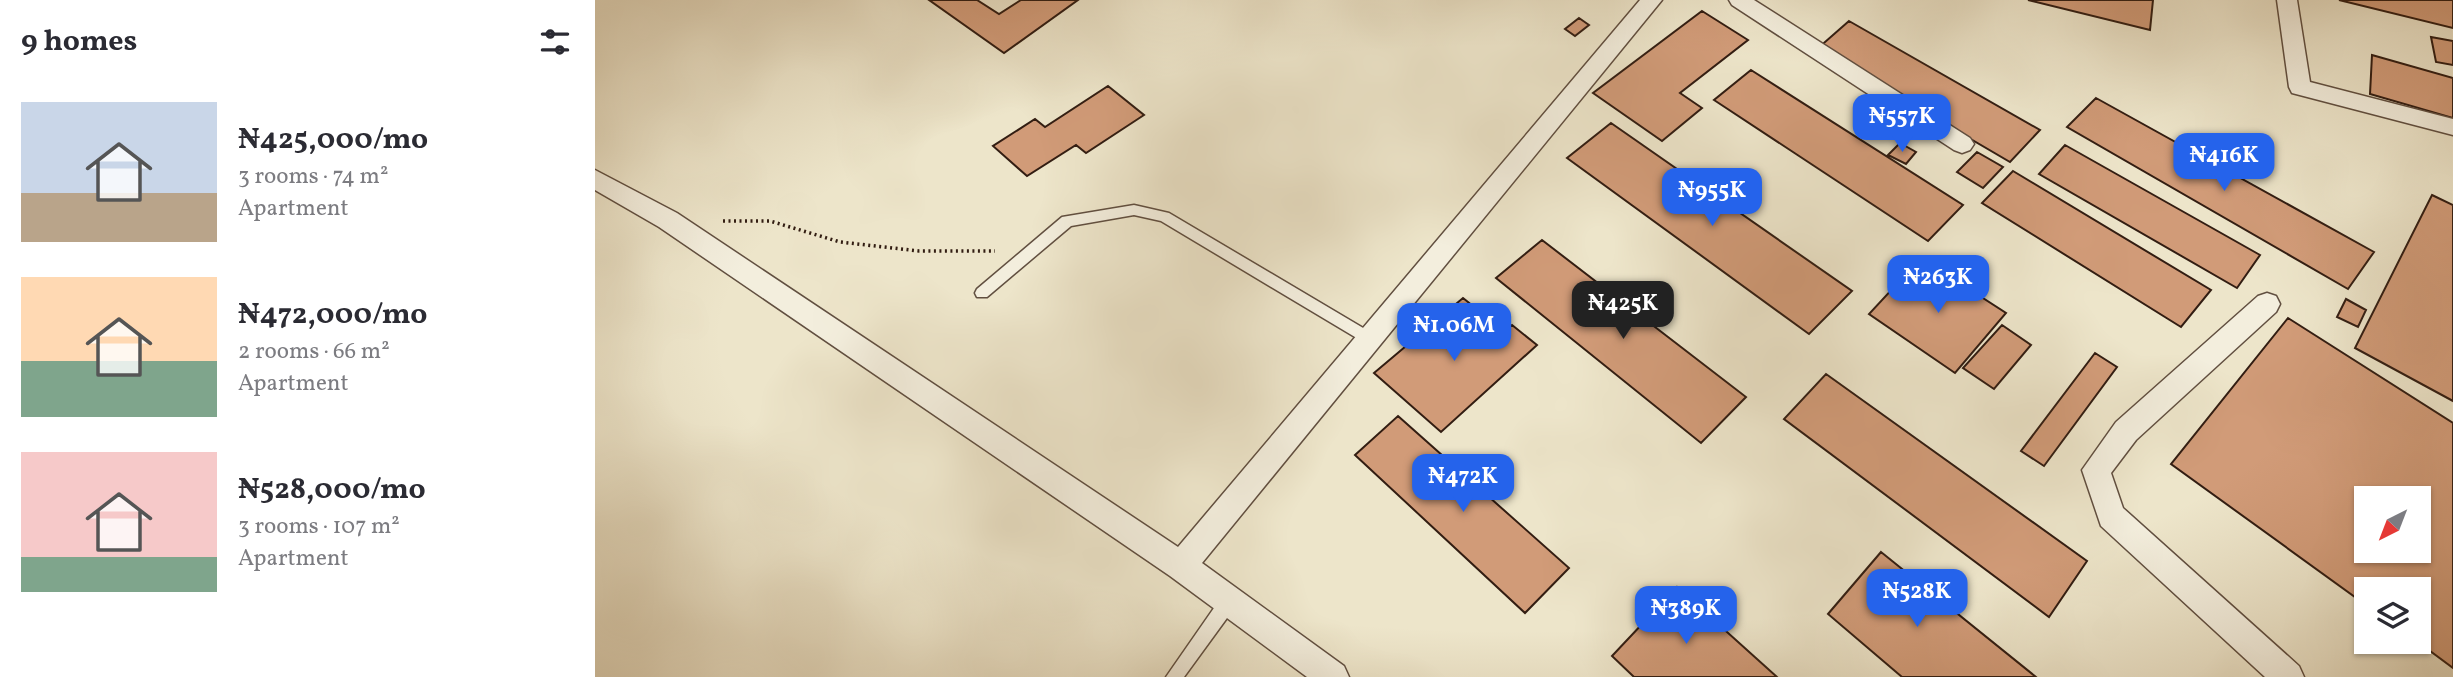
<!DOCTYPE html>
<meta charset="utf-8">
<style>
:root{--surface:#fff;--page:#f7f7f7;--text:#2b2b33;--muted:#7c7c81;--accent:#2563eb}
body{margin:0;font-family:Vollkorn,serif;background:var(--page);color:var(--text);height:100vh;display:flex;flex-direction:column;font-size:26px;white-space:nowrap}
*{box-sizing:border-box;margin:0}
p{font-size:23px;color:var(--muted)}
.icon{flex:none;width:38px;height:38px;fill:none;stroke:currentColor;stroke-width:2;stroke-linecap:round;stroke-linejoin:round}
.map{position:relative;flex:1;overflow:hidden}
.drawer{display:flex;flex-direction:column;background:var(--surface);width:595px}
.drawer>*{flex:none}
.needle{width:46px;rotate:222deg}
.fabs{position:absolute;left:1759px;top:486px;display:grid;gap:14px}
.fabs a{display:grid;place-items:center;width:77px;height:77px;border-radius:0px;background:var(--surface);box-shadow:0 2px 5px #0004;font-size:35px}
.price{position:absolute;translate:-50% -60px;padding:0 16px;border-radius:14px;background:var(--accent);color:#fff;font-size:23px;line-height:46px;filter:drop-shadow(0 2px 4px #0008)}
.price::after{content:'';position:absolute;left:50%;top:42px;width:21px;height:16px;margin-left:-10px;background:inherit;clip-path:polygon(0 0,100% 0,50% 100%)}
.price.current{background:#222;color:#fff}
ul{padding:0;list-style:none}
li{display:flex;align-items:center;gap:21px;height:175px;padding:0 21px}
li span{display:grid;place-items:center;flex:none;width:196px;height:140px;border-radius:0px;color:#555}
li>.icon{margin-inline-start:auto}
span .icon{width:84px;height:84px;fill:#fffc;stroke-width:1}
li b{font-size:30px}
h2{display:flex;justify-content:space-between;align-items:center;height:84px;padding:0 21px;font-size:30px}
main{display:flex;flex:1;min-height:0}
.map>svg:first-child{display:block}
.building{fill:#d19b78;stroke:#321d12;stroke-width:2;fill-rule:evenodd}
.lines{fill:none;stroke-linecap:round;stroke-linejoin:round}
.lane-casing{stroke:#614f40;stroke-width:3}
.street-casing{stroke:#614f40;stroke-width:3}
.path{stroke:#321d12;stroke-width:3.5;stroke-dasharray:2 3.5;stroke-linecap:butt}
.lane{fill:#f3eedd;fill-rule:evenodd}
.street{fill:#f3eedd;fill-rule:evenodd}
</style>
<main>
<section class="drawer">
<h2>9 homes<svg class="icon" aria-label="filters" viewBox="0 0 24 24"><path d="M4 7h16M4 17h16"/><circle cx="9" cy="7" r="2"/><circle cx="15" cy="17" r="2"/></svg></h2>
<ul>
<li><span style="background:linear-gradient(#c9d6e8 65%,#b9a48a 0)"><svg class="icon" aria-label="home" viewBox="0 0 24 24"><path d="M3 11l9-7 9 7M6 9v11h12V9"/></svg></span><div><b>₦425,000/mo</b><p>3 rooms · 74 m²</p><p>Apartment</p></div></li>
<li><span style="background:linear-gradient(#ffd9b3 60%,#7fa58c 0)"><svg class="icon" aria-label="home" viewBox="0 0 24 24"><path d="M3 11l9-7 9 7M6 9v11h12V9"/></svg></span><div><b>₦472,000/mo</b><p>2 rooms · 66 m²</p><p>Apartment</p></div></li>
<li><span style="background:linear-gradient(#f6c9c9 75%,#7fa58c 0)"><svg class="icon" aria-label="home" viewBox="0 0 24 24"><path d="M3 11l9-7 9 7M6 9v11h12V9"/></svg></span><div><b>₦528,000/mo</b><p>3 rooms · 107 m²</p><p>Apartment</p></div></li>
</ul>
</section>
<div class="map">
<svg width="1858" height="677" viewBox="0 0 1858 677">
<rect width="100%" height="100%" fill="#ede5ca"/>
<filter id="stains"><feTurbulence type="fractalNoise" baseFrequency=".00286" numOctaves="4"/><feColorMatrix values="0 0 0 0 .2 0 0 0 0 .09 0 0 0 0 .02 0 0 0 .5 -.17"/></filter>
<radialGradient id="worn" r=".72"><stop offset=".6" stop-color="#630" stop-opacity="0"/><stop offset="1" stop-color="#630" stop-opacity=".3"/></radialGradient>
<!-- building -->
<path class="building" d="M 334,0 L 382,0 L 404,14 L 426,0 L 483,0 L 409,53 Z
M 1433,0 L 1558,0 L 1555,30 Z
M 1744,0 L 1858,0 L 1858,28 Z
M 1107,11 L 1153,40 L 1085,93 L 1107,108 L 1067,141 L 998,93 Z
M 984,18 L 994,25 L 980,36 L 970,29 Z
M 1254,21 L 1445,130 L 1415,162 L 1222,49 Z
M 1836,37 L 1858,41 L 1858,65 L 1841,62 Z
M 1777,55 L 1858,78 L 1858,118 L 1775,94 Z
M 1156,70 L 1368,205 L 1333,241 L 1119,100 Z
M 513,86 L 549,115 L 491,153 L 481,145 L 432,176 L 398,146 L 440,119 L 450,127 Z
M 1501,98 L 1779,252 L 1753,289 L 1472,127 Z
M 1016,123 L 1257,291 L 1214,334 L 972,158 Z
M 1305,143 L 1321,152 L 1311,164 L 1293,155 Z
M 1470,145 L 1665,255 L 1642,288 L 1444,174 Z
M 1382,152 L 1408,167 L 1388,188 L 1362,172 Z
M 1418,171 L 1616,290 L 1586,327 L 1387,203 Z
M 1837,195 L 1858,205 L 1858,401 L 1760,348 Z
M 947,240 L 1151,397 L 1106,443 L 901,278 Z
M 1326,258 L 1411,313 L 1360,373 L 1274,314 Z
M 868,298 L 909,331 L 917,325 L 942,345 L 846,432 L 779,373 Z
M 1751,299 L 1771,310 L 1763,327 L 1742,317 Z
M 1693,318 L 1858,423 L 1858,668 L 1823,642 L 1824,590 L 1771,590 L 1771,605 L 1576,464 ZM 1771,499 L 1824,499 L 1824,551 L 1771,551 Z
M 1407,325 L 1436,345 L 1399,389 L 1368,368 Z
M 1500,353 L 1522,367 L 1449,466 L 1426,451 Z
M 1231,374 L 1492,561 L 1454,617 L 1189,419 Z
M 803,416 L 974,568 L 930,613 L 760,455 Z
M 1286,552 L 1441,677 L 1307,677 L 1233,614 Z
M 1082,587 L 1182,677 L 1039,677 L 1017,656 Z"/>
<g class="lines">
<defs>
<path id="lane" d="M 539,205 L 574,213 L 780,335 L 782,339 L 780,343 L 770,343 L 566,221 L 539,215 L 476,226 L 392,297 L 382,297 L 380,293 L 382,289 L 467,217 Z
M 634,593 L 640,595 L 642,601 L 640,607 L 589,677 L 571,677 L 628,595 Z"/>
<path id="street" d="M 1045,0 L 1067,0 L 607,563 L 749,666 L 754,677 L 712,677 L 575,576 L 64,227 L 0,190 L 0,170 L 82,213 L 583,547 Z
M 1134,0 L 1159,0 L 1375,138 L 1379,144 L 1375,150 L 1367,153 L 1359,150 L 1137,5 Z
M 1682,0 L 1702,0 L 1715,82 L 1858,119 L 1858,135 L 1697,93 L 1694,87 Z
M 1672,293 L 1681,296 L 1685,304 L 1681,312 L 1541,440 L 1516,473 L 1528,508 L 1704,666 L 1709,677 L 1670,677 L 1506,526 L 1487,470 L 1521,422 L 1663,296 Z"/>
</defs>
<!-- lane casing -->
<use href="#lane" class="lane-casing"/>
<!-- street casing -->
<use href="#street" class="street-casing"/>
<!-- path -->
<path class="path" d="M 128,221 L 175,221 L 245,242 L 324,251 L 400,251"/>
<!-- lane -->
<use href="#lane" class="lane"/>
<!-- street -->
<use href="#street" class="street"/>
</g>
<rect width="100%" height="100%" filter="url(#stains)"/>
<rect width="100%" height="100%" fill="url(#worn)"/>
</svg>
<div class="fabs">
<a><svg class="needle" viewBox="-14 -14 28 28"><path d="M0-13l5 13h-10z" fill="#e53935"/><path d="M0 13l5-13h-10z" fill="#7c7c81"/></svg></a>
<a><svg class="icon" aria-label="layers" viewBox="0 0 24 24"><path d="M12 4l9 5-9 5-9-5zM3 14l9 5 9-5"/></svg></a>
</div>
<b class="price" style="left:1307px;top:154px">₦557K</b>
<b class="price" style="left:1629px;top:193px">₦416K</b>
<b class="price" style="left:1117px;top:228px">₦955K</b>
<b class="price" style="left:1343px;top:315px">₦263K</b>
<b class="price current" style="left:1028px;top:341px">₦425K</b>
<b class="price" style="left:859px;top:363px">₦1.06M</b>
<b class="price" style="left:868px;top:514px">₦472K</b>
<b class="price" style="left:1322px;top:629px">₦528K</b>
<b class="price" style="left:1091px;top:646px">₦389K</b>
</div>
</main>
